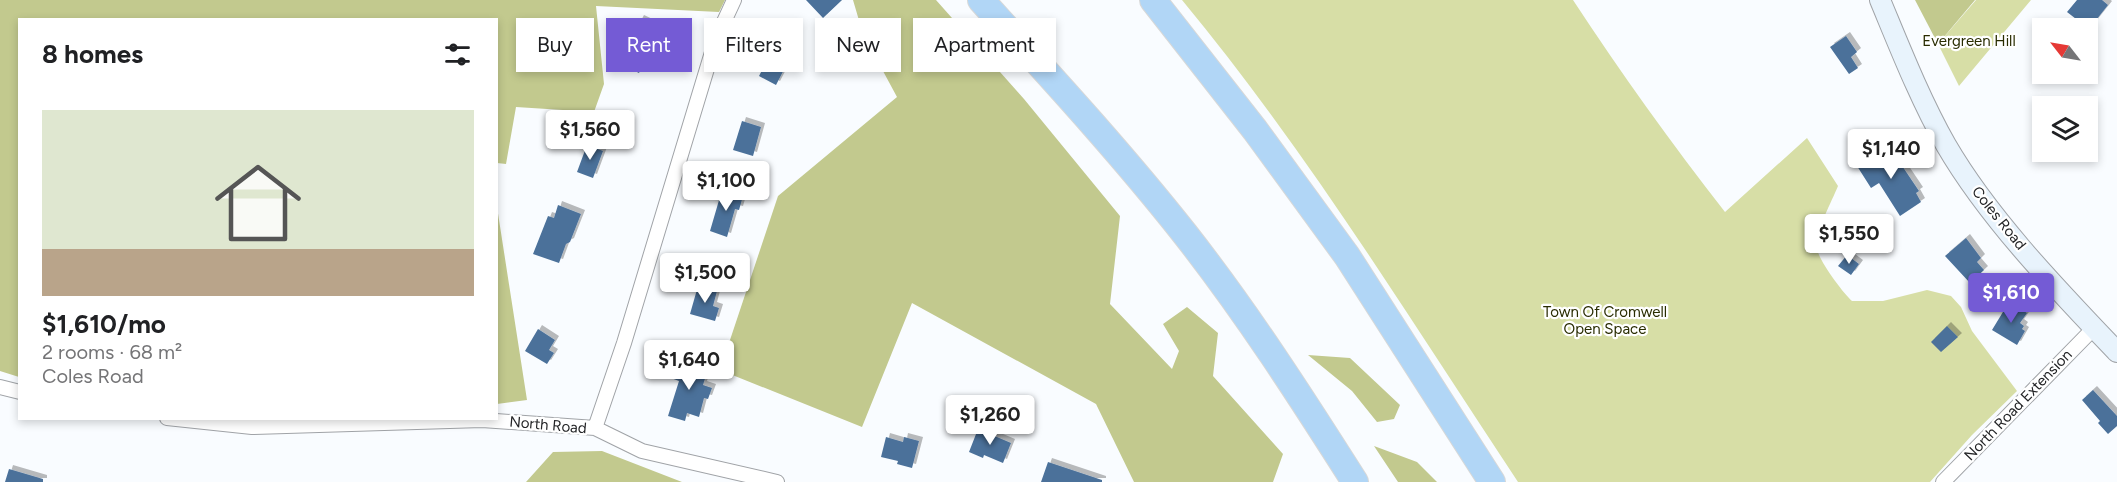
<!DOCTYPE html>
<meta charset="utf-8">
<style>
:root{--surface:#fff;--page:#f2f2f2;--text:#202124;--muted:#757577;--accent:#745bd5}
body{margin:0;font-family:Figtree,sans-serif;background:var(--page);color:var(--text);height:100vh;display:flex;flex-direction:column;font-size:22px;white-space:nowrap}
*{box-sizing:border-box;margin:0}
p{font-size:20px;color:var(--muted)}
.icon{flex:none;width:33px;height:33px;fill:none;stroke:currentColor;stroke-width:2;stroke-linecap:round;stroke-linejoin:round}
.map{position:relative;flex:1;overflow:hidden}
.details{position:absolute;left:18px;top:18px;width:480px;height:402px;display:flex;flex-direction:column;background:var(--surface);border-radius:0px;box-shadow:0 3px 9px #0003}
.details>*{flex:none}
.banner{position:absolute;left:516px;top:18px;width:570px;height:54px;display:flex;gap:12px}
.needle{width:39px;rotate:301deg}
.controls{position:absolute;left:2032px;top:18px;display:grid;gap:12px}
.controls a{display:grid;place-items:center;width:66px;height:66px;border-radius:0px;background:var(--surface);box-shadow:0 3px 9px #0003;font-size:30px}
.price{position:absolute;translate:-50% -51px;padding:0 14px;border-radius:6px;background:#fff;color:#222;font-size:20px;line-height:39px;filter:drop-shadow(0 2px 3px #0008)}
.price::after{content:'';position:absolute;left:50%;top:36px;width:18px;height:14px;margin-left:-9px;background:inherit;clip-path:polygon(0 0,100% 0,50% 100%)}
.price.on{background:var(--accent);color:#fff}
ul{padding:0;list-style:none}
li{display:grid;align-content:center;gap:12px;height:318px;padding:0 24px}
li span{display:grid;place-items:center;height:186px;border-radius:0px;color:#555}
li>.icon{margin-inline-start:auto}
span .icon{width:108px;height:108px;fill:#fffc;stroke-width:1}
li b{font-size:26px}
h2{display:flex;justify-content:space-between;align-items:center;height:72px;padding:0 24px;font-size:26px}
.pill{padding:0 21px;border-radius:0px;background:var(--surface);box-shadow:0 3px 9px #0003;font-size:21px;line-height:54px}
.pill.on{background:var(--accent);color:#fff}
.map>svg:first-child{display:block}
.green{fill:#d7dea6}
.forest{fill:#c2c98e}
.building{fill:#4b719a;filter:url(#shadow)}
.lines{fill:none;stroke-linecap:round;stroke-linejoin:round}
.street-casing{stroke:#a0a3a7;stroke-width:16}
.secondary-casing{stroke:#a0a3a7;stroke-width:22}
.highway-casing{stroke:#d7d8d8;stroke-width:28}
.street{stroke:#fff;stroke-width:14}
.secondary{stroke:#e8f3fc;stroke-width:20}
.highway{stroke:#b1d6f6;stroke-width:26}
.labels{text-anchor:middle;stroke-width:4.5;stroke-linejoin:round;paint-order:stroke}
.park-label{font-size:15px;fill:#292c00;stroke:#fff}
.street-label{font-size:15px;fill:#232426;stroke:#fff}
</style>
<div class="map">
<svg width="2117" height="482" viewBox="0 0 2117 482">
<defs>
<filter id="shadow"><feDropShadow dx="4" dy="-4" stdDeviation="0" flood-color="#0004"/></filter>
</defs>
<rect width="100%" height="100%" fill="#f9fcff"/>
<!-- green -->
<path class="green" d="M 1182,0 L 1573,0 C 1621,73 1671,143 1725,212 L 1807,138 L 1838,186 C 1831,203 1816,230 1817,248 C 1817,258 1843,293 1852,301 L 1883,301 L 1927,290 L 1951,296 L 1961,307 L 1972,331 L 2017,391 L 1972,435 L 1930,482 L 1518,482 C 1410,319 1307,151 1182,0 Z
M 1976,0 L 2031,0 L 1959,86 L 1938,44 Z"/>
<!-- forest -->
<path class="forest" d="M 0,0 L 725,0 L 719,12 L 596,6 L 604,84 L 594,112 L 516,107 L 506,164 L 497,163 L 496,20 L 20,20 L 19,377 L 0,371 Z
M 853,0 L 936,0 L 1024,99 L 1120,216 L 1110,304 L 1172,369 L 1179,351 L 1163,324 L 1187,307 L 1218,333 L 1213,376 L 1283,454 L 1273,482 L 1134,482 L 1096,404 L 912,303 L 862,427 L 720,370 L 778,196 L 897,97 L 863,34 Z
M 1915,0 L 1975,0 L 1938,44 Z
M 497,207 L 527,400 L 497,404 Z
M 1308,355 L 1350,358 L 1400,405 L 1394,419 L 1377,422 L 1352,391 Z
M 1374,446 L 1417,462 L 1437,482 L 1398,482 Z
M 602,451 L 682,482 L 526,482 L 553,452 Z"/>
<!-- building -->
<path class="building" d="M 806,0 L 842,0 L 823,18 Z
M 2077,0 L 2102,0 L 2108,5 L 2089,29 L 2067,12 Z
M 640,19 L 657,27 L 648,47 L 650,49 L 639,73 L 616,62 L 623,48 L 618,45 L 624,33 L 631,36 Z
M 1846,36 L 1857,52 L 1851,57 L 1858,68 L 1849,74 L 1830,47 Z
M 773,49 L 790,58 L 776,85 L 759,76 Z
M 742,121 L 761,127 L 753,156 L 733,150 Z
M 587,145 L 603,151 L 593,178 L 577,172 Z
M 1888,145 L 1919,191 L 1916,193 L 1921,202 L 1900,216 L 1879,183 L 1871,188 L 1857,166 Z
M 722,190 L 743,196 L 739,210 L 735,209 L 727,237 L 710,231 Z
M 558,205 L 581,214 L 570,242 L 566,244 L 559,263 L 533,254 L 548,216 L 554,218 Z
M 1966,238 L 1981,258 L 1977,262 L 1984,270 L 1970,283 L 1945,256 Z
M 1847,255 L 1859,264 L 1851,275 L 1838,266 Z
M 698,286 L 717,291 L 713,306 L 719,308 L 715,321 L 690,314 Z
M 2009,302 L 2027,313 L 2020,323 L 2024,326 L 2022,329 L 2025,331 L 2017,345 L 1992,330 Z
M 1947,326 L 1958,337 L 1941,352 L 1931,342 Z
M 538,329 L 555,340 L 549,350 L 554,353 L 547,364 L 525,351 Z
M 677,360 L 696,366 L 695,369 L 707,372 L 703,385 L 712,388 L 708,399 L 704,398 L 699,417 L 687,413 L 685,421 L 668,416 L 679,381 L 671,378 Z
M 2093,390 L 2117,416 L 2117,426 L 2108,434 L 2098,423 L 2100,421 L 2082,400 Z
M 978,429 L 1011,443 L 1003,463 L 984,455 L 983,458 L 969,452 Z
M 886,437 L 903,442 L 904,437 L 919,441 L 912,468 L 897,464 L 898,461 L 881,457 Z
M 1048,462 L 1102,480 L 1102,482 L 1041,482 Z
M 9,469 L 43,479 L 43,482 L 5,482 Z"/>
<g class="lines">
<defs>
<path id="street" d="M 0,387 L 20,392
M 167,418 L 252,427 L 482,420 L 595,428 L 642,451 L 777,482
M 595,428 L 624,343 L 716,39 L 734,0
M 1943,482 L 2094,328"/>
<path id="secondary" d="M 1880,0 C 1900,48 1920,99 1946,145 C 1989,219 2058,290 2117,352"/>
<path id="highway" d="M 981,0 C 1051,77 1121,153 1185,234 C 1247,313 1301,397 1355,482
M 1153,0 L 1255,130 L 1347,256 L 1492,482"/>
</defs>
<!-- street casing -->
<use href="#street" class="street-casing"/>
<!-- secondary casing -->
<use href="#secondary" class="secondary-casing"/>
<!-- highway casing -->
<use href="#highway" class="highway-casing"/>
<!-- street -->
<use href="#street" class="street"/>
<!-- secondary -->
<use href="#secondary" class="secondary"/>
<!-- highway -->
<use href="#highway" class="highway"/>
</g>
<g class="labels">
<!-- park labels -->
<g class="park-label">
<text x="1969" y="46">Evergreen Hill</text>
<text x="1605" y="317">Town Of Cromwell<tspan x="1605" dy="17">Open Space</tspan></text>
</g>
<!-- street labels -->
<g class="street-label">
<text transform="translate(1999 218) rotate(51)" y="5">Coles Road</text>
<text transform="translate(2018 405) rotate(-46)" y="5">North Road Extension</text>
<text transform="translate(548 425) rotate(5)" y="5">North Road</text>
</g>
</g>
</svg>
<div class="controls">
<a><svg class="needle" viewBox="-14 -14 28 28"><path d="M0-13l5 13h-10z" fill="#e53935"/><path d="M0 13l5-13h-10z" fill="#757577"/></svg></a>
<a><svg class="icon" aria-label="layers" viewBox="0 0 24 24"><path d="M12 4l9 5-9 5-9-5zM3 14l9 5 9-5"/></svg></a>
</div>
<b class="price" style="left:590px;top:161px">$1,560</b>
<b class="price" style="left:1891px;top:180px">$1,140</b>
<b class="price" style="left:726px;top:212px">$1,100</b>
<b class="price" style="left:1849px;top:265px">$1,550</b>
<b class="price" style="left:705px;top:304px">$1,500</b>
<b class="price on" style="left:2011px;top:324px">$1,610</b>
<b class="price" style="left:689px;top:391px">$1,640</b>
<b class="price" style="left:990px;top:446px">$1,260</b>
<div class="banner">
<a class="pill">Buy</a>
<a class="pill on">Rent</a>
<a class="pill">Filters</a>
<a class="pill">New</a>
<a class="pill">Apartment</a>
</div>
<section class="details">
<h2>8 homes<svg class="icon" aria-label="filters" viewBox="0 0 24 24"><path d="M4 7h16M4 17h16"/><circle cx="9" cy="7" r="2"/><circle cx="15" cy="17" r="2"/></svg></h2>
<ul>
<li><span style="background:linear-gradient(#dfe7d0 75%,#b9a48a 0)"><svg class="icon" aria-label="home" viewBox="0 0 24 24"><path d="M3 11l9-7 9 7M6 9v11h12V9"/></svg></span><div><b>$1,610/mo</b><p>2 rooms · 68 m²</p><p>Coles Road</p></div></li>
</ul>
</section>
</div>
